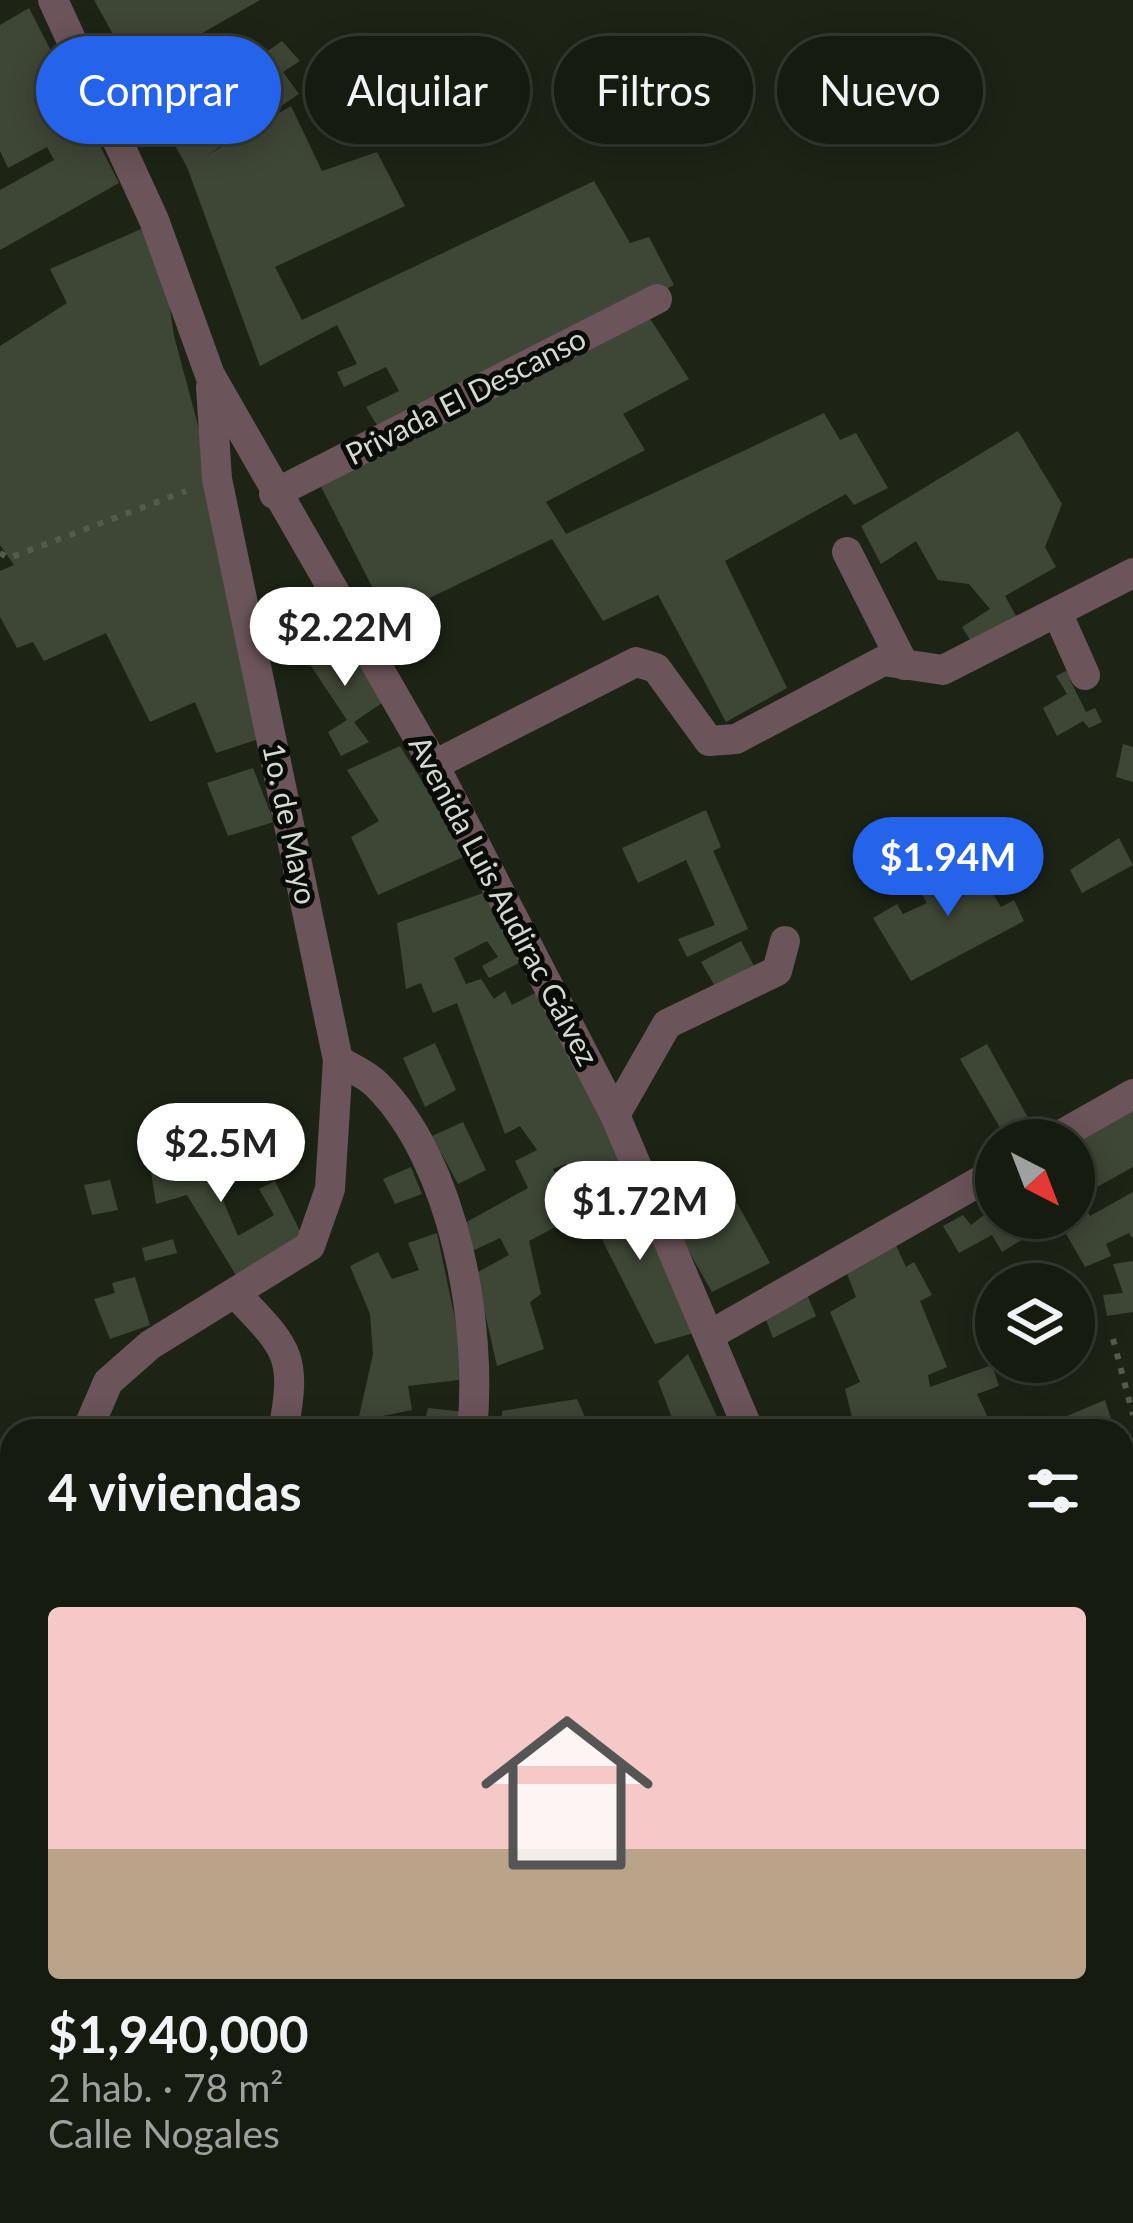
<!DOCTYPE html>
<html lang="es">
<meta charset="utf-8">
<style>
:root{--surface:#161b10;--page:#1f2419;--text:#f1f3f6;--muted:#9ea19f;--line:#353930;--accent:#2563eb}
body{margin:0;font-family:Lato,sans-serif;background:var(--page);color:var(--text);height:100vh;display:flex;flex-direction:column;font-size:45px;white-space:nowrap}
*{box-sizing:border-box;margin:0}
p{font-size:39px;color:var(--muted)}
.icon{flex:none;width:66px;height:66px;fill:none;stroke:currentColor;stroke-width:2;stroke-linecap:round;stroke-linejoin:round}
.map{position:relative;flex:1;overflow:hidden}
.drawer{position:absolute;left:0px;top:1419px;width:1134px;height:804px;display:flex;flex-direction:column;background:var(--surface);border-radius:36px 36px 0 0;box-shadow:0 6px 30px #0003,0 0 0 3px var(--line)}
.drawer>*{flex:none}
.hud{position:absolute;left:36px;top:36px;width:1062px;height:108px;display:flex;gap:24px}
.needle{width:78px;rotate:138deg}
.controls{position:absolute;left:975px;top:1119px;display:grid;gap:24px}
.controls a{display:grid;place-items:center;width:120px;height:120px;border-radius:50%;background:var(--surface);box-shadow:0 6px 30px #0003,0 0 0 3px var(--line);font-size:60px}
.price{position:absolute;translate:-50% -102px;padding:0 27px;border-radius:42px;background:#fff;color:#222;font-size:39px;line-height:78px;filter:drop-shadow(0 3px 6px #0008)}
.price::after{content:'';position:absolute;left:50%;top:72px;width:36px;height:27px;margin-left:-18px;background:inherit;clip-path:polygon(0 0,100% 0,50% 100%)}
.price.active{background:var(--accent);color:#fff}
ul{padding:0;list-style:none}
li{display:grid;align-content:center;gap:24px;height:636px;padding:0 48px}
li+li{border-top:3px solid var(--line)}
li span{display:grid;place-items:center;height:372px;border-radius:12px;color:#555}
li>.icon{margin-inline-start:auto}
span .icon{width:216px;height:216px;fill:#fffc;stroke-width:1}
li b{font-size:51px}
h2{display:flex;justify-content:space-between;align-items:center;height:144px;padding:0 48px;font-size:51px}
.chip{padding:0 42px;border-radius:54px;background:var(--surface);box-shadow:0 6px 30px #0003,0 0 0 3px var(--line);font-size:42px;line-height:108px}
.chip.active{background:var(--accent);color:#fff}
.map>svg:first-child{display:block}
.building{fill:#3e4636}
.lines{fill:none;stroke-linecap:round;stroke-linejoin:round}
.path{stroke:#545b4e;stroke-width:6;stroke-dasharray:6 9;stroke-linecap:butt}
.street{stroke:#6b545a;stroke-width:30}
.labels{text-anchor:middle;stroke-width:10;stroke-linejoin:round;paint-order:stroke}
.street-label{font-size:30px;fill:#d4d9cf;stroke:#090c06}
</style>
<div class="map">
<svg width="1133" height="2223" viewBox="0 0 1133 2223">
<rect width="100%" height="100%" fill="#1d2416"/>
<!-- building -->
<path class="building" d="M 94,0 L 260,0 L 185,43 L 203,71 L 244,46 L 253,61 L 282,41 L 300,61 L 283,72 L 299,94 L 206,156 L 291,106 L 322,171 L 377,152 L 405,206 L 275,267 L 302,320 L 594,181 L 630,243 L 649,237 L 674,285 L 381,432 L 366,407 L 399,391 L 386,367 L 344,387 L 337,372 L 357,364 L 337,325 L 260,366 L 187,167 Z
M 29,8 L 119,183 L 0,250 L 0,190 L 54,160 L 47,147 L 8,168 L 0,151 L 0,25 Z
M 141,229 L 165,274 L 174,336 L 213,481 L 242,671 L 262,738 L 216,753 L 195,702 L 150,722 L 106,633 L 44,661 L 33,642 L 17,648 L 0,617 L 0,571 L 14,565 L 0,545 L 0,346 L 67,303 L 50,269 Z
M 647,314 L 689,379 L 623,414 L 645,450 L 546,502 L 566,534 L 824,413 L 840,440 L 856,433 L 888,488 L 854,505 L 846,494 L 725,561 L 787,688 L 726,722 L 658,595 L 603,621 L 552,539 L 388,618 L 315,475 Z
M 1018,431 L 1062,504 L 1045,547 L 1056,567 L 1005,596 L 1016,616 L 970,640 L 962,627 L 990,609 L 969,584 L 938,580 L 916,541 L 881,564 L 861,526 Z
M 341,632 L 385,701 L 354,722 L 369,742 L 341,756 L 328,732 L 347,720 L 303,654 Z
M 1070,669 L 1078,677 L 1070,680 L 1086,712 L 1095,708 L 1102,722 L 1089,728 L 1083,721 L 1057,736 L 1043,708 L 1067,694 L 1056,676 Z
M 1123,744 L 1133,747 L 1133,782 L 1116,777 Z
M 400,746 L 468,855 L 378,895 L 351,837 L 379,821 L 347,770 Z
M 253,768 L 274,822 L 228,836 L 207,783 Z
M 706,810 L 721,847 L 713,851 L 748,929 L 687,957 L 678,939 L 715,925 L 686,860 L 638,883 L 622,848 Z
M 1119,838 L 1133,865 L 1082,893 L 1070,870 Z
M 978,852 L 996,881 L 988,886 L 1001,907 L 1014,900 L 1024,921 L 911,981 L 873,918 L 897,904 L 903,914 L 927,903 L 920,891 Z
M 492,890 L 529,958 L 489,978 L 482,966 L 498,957 L 487,941 L 454,958 L 466,984 L 481,979 L 494,999 L 505,991 L 512,1005 L 547,987 L 627,1169 L 581,1194 L 566,1164 L 553,1169 L 576,1216 L 529,1241 L 541,1294 L 530,1302 L 544,1349 L 497,1366 L 476,1273 L 509,1255 L 500,1238 L 468,1253 L 454,1229 L 528,1188 L 515,1161 L 537,1150 L 520,1126 L 505,1134 L 457,1003 L 433,1013 L 421,983 L 406,989 L 397,923 Z
M 741,941 L 756,970 L 716,988 L 701,962 Z
M 435,1043 L 456,1090 L 425,1107 L 403,1058 Z
M 987,1044 L 1031,1123 L 1006,1138 L 960,1059 Z
M 1128,1104 L 1133,1112 L 1133,1167 L 1079,1197 L 1090,1216 L 1133,1192 L 1133,1239 L 1129,1233 L 1106,1244 L 1111,1256 L 1085,1267 L 1057,1218 L 1074,1218 L 1074,1140 Z
M 463,1122 L 486,1170 L 458,1184 L 432,1136 Z
M 196,1136 L 238,1236 L 274,1215 L 259,1189 L 275,1181 L 304,1239 L 237,1277 L 187,1195 L 156,1204 L 147,1147 Z
M 411,1167 L 422,1194 L 395,1204 L 383,1179 Z
M 110,1180 L 118,1210 L 92,1215 L 84,1185 Z
M 632,1181 L 694,1333 L 655,1344 L 585,1206 Z
M 737,1203 L 770,1263 L 712,1292 L 679,1234 Z
M 993,1208 L 996,1218 L 1017,1218 L 1026,1237 L 1002,1252 L 992,1235 L 959,1253 L 943,1226 L 963,1215 L 971,1225 Z
M 437,1233 L 462,1352 L 459,1380 L 408,1386 L 412,1410 L 358,1421 L 373,1354 L 370,1314 L 350,1266 L 378,1252 L 392,1279 L 419,1270 L 408,1243 Z
M 892,1237 L 906,1267 L 914,1262 L 932,1295 L 920,1301 L 947,1367 L 928,1375 L 930,1387 L 992,1365 L 999,1386 L 977,1394 L 994,1431 L 823,1431 L 852,1417 L 845,1389 L 860,1382 L 830,1312 L 856,1297 L 843,1263 Z
M 173,1239 L 177,1253 L 145,1261 L 142,1248 Z
M 1133,1261 L 1133,1312 L 1107,1316 L 1103,1295 L 1123,1293 L 1113,1264 Z
M 135,1277 L 150,1325 L 110,1339 L 94,1299 L 115,1293 L 112,1283 Z
M 806,1292 L 816,1316 L 773,1338 L 763,1312 Z
M 688,1354 L 719,1421 L 696,1431 L 677,1431 L 658,1381 Z
M 577,1399 L 591,1431 L 501,1431 L 502,1411 Z
M 1105,1400 L 1115,1431 L 1042,1431 L 1041,1427 Z
M 428,1408 L 465,1412 L 464,1431 L 422,1431 Z
M 1122,1456 L 1133,1523 L 1133,1662 L 1122,1664 Z
M 1133,1711 L 1133,1782 L 1122,1787 L 1122,1712 Z
M 1133,1823 L 1133,1875 L 1122,1883 L 1122,1829 Z
M 9,2067 L 12,2149 L 7,2144 L 0,2150 L 0,2068 Z
M 1122,2136 L 1133,2149 L 1133,2223 L 1037,2223 L 1052,2211 L 1122,2211 Z
M 12,2185 L 12,2211 L 47,2211 L 36,2223 L 19,2219 L 0,2223 L 0,2192 Z
M 737,2211 L 888,2211 L 873,2223 L 740,2223 Z"/>
<g class="lines">
<!-- path -->
<path class="path" d="M 0,553 L 9,558 L 186,491
M 1113,1339 L 1133,1415"/>
<!-- street -->
<path class="street" d="M 53,0 L 154,220 L 210,375 L 434,765 L 615,1115 L 749,1431
M 274,494 L 657,299
M 847,552 L 904,665
M 1057,612 L 1085,675
M 434,765 L 636,662 L 656,668 L 709,741 L 736,739 L 883,661 L 943,670 L 1133,573
M 338,1060 C 350,1068 367,1074 377,1085 C 455,1163 483,1326 472,1431
M 615,1115 L 667,1024 L 777,971 L 785,941
M 1052,1140 L 1133,1094
M 235,1293 C 287,1348 298,1354 283,1431
M 710,1335 L 996,1172
M 87,1431 L 108,1382 L 150,1345 L 310,1246 L 330,1189 L 338,1060 L 217,479 L 211,387
M 0,1635 L 12,1607
M 0,1804 L 12,1874
M 1122,1810 L 1133,1804
M 0,2036 L 12,2033
M 1122,2104 L 1133,2119
M 652,2211 L 654,2223
M 109,2223 L 124,2211
M 163,2223 L 169,2211"/>
</g>
<g class="labels">
<!-- street labels -->
<g class="street-label">
<text transform="translate(466 397) rotate(-27)" y="10">Privada El Descanso</text>
<text transform="translate(289 824) rotate(78)" y="10">1o. de Mayo</text>
<text transform="translate(503 901) rotate(62)" y="10">Avenida Luis Audirac Gálvez</text>
</g>
</g>
</svg>
<div class="controls">
<a><svg class="needle" viewBox="-14 -14 28 28"><path d="M0-13l5 13h-10z" fill="#e53935"/><path d="M0 13l5-13h-10z" fill="#9ea19f"/></svg></a>
<a><svg class="icon" aria-label="layers" viewBox="0 0 24 24"><path d="M12 4l9 5-9 5-9-5zM3 14l9 5 9-5"/></svg></a>
</div>
<b class="price" style="left:345px;top:689px">$2.22M</b>
<b class="price active" style="left:948px;top:919px">$1.94M</b>
<b class="price" style="left:221px;top:1205px">$2.5M</b>
<b class="price" style="left:640px;top:1263px">$1.72M</b>
<div class="hud">
<a class="chip active">Comprar</a>
<a class="chip">Alquilar</a>
<a class="chip">Filtros</a>
<a class="chip">Nuevo</a>
</div>
<section class="drawer">
<h2>4 viviendas<svg class="icon" aria-label="filters" viewBox="0 0 24 24"><path d="M4 7h16M4 17h16"/><circle cx="9" cy="7" r="2"/><circle cx="15" cy="17" r="2"/></svg></h2>
<ul>
<li><span style="background:linear-gradient(#f6c9c9 65%,#b9a48a 0)"><svg class="icon" aria-label="home" viewBox="0 0 24 24"><path d="M3 11l9-7 9 7M6 9v11h12V9"/></svg></span><div><b>$1,940,000</b><p>2 hab. · 78 m²</p><p>Calle Nogales</p></div></li>
</ul>
</section>
</div>
